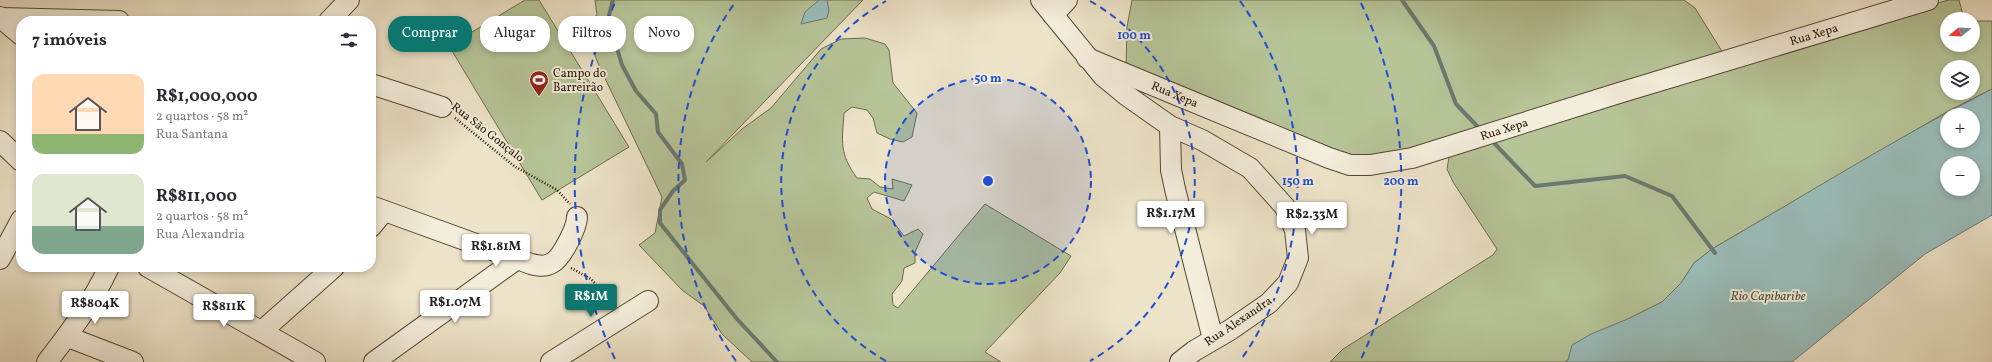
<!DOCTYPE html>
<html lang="pt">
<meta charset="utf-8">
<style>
:root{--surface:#fff;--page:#f2f2f3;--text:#2b2b33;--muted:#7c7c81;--accent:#0f766e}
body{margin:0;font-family:Vollkorn,serif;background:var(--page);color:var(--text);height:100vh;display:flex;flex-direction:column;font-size:15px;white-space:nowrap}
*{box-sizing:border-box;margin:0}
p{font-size:13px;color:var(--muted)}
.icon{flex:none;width:22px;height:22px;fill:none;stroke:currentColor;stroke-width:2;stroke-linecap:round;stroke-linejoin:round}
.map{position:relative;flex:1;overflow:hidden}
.side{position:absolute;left:16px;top:16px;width:360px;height:256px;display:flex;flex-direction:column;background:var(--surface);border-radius:16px;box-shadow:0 2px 6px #0003}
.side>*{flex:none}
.top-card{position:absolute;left:388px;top:16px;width:380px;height:36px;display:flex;gap:8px}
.needle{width:26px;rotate:252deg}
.tools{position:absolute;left:1940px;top:12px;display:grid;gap:8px}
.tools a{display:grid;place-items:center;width:40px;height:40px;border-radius:50%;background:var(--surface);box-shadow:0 2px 6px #0003;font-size:20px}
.price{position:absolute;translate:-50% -34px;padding:0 9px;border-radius:4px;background:#fff;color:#222;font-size:13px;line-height:26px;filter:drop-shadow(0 1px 2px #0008)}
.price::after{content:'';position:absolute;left:50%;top:24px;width:12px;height:9px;margin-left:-6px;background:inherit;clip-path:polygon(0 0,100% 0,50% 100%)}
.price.active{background:var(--accent);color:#fff}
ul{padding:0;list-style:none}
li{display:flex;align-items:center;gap:12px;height:100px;padding:0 16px}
li span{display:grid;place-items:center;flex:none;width:112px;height:80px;border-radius:12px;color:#555}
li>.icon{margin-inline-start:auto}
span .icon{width:48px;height:48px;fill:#fffc;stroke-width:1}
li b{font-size:17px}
h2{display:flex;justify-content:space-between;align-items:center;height:48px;padding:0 16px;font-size:17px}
.pill{padding:0 14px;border-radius:16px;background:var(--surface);box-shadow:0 2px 6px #0003;font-size:14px;line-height:36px}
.pill.active{background:var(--accent);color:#fff}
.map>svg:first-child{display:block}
.green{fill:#b6c498;stroke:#6d6b4c;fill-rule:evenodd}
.water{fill:#9abdba;stroke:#6b7970;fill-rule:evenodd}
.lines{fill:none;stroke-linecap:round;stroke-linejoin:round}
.stream{stroke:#6b7970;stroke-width:4}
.minor-casing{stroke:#564632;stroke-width:22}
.path{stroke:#241200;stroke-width:2.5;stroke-dasharray:1 2;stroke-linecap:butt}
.minor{stroke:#f3eddb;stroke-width:20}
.ring{fill:none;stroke:#1d4ed8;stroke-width:2;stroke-dasharray:7 5}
.labels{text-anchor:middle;stroke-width:4;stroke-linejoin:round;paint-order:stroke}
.street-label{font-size:12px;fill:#241200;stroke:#f3eddb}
.poi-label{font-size:12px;fill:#241200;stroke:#f3eddb;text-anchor:start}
.water-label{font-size:13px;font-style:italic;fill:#4d4e41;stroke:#f3eddb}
.centre{fill:#1d4ed8;stroke:#f3eddb;stroke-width:2}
.ring-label{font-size:12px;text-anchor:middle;font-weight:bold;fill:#1d4ed8;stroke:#f3eddb;stroke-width:4;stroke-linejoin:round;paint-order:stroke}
</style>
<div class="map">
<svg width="1992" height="362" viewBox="0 0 1992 362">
<rect width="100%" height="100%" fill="#ede3c8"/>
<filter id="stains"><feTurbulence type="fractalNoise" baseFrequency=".005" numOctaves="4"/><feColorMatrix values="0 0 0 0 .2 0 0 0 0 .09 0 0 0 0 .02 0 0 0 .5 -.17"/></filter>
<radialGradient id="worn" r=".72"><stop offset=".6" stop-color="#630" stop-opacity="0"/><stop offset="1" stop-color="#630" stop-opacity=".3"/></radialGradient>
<!-- green -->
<path class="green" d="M 525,0 L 539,0 L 629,147 L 542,200 L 449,46 Z
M 595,0 L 863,0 L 706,162 L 742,129 L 771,108 L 821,49 L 841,39 L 865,38 L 885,44 L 889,50 L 893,83 L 917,113 L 912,137 L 903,142 L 890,139 L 877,133 L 873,118 L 867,110 L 852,107 L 844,113 C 842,142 839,153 857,178 L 870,179 L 880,187 L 893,189 L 892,179 L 912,185 L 904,201 L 874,192 L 867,198 L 872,209 L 891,219 L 904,236 L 918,229 L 923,234 L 915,252 L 915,263 L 904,268 L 902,281 L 892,294 L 893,305 L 898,308 L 985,204 L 1071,256 L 1060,273 L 985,352 L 1001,362 L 752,362 L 722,334 L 704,306 L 682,290 L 639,245 L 655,233 L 662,197 L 600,68 L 583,26 L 597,15 Z
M 1132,0 L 1684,0 L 1695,8 L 1723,53 L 1782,50 L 1948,0 L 1959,0 L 1964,19 L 1947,19 L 1947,45 L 1973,45 L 1973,21 L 1992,21 L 1992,89 L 1950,110 L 1712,249 L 1694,263 L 1681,283 L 1662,302 L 1630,318 L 1565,362 L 1330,362 L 1343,349 L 1493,255 L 1497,249 L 1453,182 L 1447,169 L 1449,157 L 1417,152 L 1357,159 L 1126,68 L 1127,27 ZM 1947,67 L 1973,67 L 1973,93 L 1947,93 Z"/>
<!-- water -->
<path class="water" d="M 819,0 L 827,0 L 829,10 L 827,18 L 801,24 L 805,12 Z
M 1992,89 L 1992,215 L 1925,254 L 1792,362 L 1565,362 L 1568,360 L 1572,345 L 1591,334 L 1630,318 L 1662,302 L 1681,283 L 1694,263 L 1712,249 C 1805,195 1896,138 1992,89 ZM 1947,115 L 1973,115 L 1973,141 L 1947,141 ZM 1947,163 L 1973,163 L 1973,189 L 1947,189 Z"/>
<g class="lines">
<!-- stream -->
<path class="stream" d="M 613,0 L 608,19 L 622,65 L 636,91 L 656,114 L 658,132 L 682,164 L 685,180 L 673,191 L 660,210 L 660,223 L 737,319 L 777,362
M 1402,0 L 1434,46 L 1456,104 L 1477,126
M 1495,144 L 1535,186 L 1625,176 L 1672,196 L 1715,253"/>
<defs>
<g id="minor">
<path d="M 1041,0 L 1103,76 L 1126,95 L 1170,126 L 1202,140 L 1250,168 L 1285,207 L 1295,230 L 1298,258 L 1288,283 L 1269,303 L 1230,330 L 1194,351 L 1180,362"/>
<path d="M 1053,15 L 1067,0"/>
<path d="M 0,17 L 21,35"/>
<path d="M 1,18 L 119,21"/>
<path d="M 329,21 L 349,0"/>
<path id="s1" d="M 1087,58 L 1329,158 L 1350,165 L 1370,165 L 1412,158 L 1619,93 L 1928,0"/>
<path d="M 371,84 L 442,107"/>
<path d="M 1170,126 L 1171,170 L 1175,189 L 1213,339"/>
<path d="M 0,141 L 21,161"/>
<path d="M 371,206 L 531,264 C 539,266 545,267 552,263 C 562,258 577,227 577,217"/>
<path d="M 371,227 L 384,211"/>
<path d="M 0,259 L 21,220"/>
<path d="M 148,267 L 315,362"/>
<path d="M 262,331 L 334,267"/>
<path d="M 68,337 L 133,362"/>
<path d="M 47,362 C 71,331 92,303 109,267"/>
<path d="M 374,362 L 517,259"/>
<path d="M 551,362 L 648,301"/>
</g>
</defs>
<!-- minor casing -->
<use href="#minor" class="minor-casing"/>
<!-- path -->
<path class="path" d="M 455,118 L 514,166 L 557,190 L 570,204
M 571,268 L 591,279 L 614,304"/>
<!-- minor -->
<use href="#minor" class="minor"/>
</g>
<!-- distance rings -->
<circle cx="988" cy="181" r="103" fill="#1d4ed8" fill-opacity=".12"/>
<g class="ring">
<circle cx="988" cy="181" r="103"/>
<path d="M886 361A207 207 0 0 1 886 1M1090 1A207 207 0 0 1 1090 361"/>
<path d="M736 361A310 310 0 0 1 736 1M1240 1A310 310 0 0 1 1240 361"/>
<path d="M615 359A413 413 0 0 1 615 3M1361 3A413 413 0 0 1 1361 359"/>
</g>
<!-- icons -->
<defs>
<symbol id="stadium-pin" viewBox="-11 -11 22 30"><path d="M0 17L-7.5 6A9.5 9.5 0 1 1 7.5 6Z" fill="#8f2418" stroke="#f3eddb"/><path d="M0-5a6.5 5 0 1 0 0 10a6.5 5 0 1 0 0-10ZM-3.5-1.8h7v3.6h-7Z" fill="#fff"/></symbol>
</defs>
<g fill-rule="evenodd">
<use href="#stadium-pin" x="528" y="69" width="22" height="30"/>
</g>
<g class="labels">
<!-- street labels -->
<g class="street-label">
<text dy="4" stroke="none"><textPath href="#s1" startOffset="767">Rua Xepa</textPath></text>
<text dy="4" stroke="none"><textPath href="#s1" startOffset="95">Rua Xepa</textPath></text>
<text dy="4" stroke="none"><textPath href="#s1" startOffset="443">Rua Xepa</textPath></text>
<text transform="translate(488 132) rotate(38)" y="4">Rua São Gonçalo</text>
<text transform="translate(1238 321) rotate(-34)" y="4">Rua Alexandra</text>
</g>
<!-- poi labels -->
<g class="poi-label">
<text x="553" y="77">Campo do<tspan x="553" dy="14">Barreirão</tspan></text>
</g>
<!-- water labels -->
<g class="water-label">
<text x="1768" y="300">Rio Capibaribe</text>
</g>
</g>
<circle cx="988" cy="181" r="6" class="centre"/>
<g class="ring-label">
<text x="1134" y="39">100 m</text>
<text x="988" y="82">50 m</text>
<text x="1298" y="185">150 m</text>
<text x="1401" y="185">200 m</text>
</g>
<rect width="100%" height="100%" filter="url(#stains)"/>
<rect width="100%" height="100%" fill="url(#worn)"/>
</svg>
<div class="tools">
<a><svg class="needle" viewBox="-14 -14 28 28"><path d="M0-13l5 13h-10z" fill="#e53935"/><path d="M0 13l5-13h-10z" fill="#7c7c81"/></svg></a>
<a><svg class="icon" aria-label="layers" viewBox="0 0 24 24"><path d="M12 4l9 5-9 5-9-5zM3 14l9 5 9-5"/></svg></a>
<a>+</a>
<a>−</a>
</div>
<b class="price" style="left:1171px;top:235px">R$1.17M</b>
<b class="price" style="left:1312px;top:236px">R$2.33M</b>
<b class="price" style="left:496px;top:268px">R$1.81M</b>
<b class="price active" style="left:591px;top:318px">R$1M</b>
<b class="price" style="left:455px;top:324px">R$1.07M</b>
<b class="price" style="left:95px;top:325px">R$804K</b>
<b class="price" style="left:224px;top:328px">R$811K</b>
<div class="top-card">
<a class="pill active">Comprar</a>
<a class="pill">Alugar</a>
<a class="pill">Filtros</a>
<a class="pill">Novo</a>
</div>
<section class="side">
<h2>7 imóveis<svg class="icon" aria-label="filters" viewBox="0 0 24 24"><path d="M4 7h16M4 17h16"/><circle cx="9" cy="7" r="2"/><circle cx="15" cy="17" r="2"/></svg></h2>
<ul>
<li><span style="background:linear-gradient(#ffd9b3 75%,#8fb573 0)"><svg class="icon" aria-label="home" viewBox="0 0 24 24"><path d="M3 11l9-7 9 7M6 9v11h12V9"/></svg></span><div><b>R$1,000,000</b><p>2 quartos · 58 m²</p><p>Rua Santana</p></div></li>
<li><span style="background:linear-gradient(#dfe7d0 65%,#7fa58c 0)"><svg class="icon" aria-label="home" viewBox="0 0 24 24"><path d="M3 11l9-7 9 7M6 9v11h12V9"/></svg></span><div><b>R$811,000</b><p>2 quartos · 58 m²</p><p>Rua Alexandria</p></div></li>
</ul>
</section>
</div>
